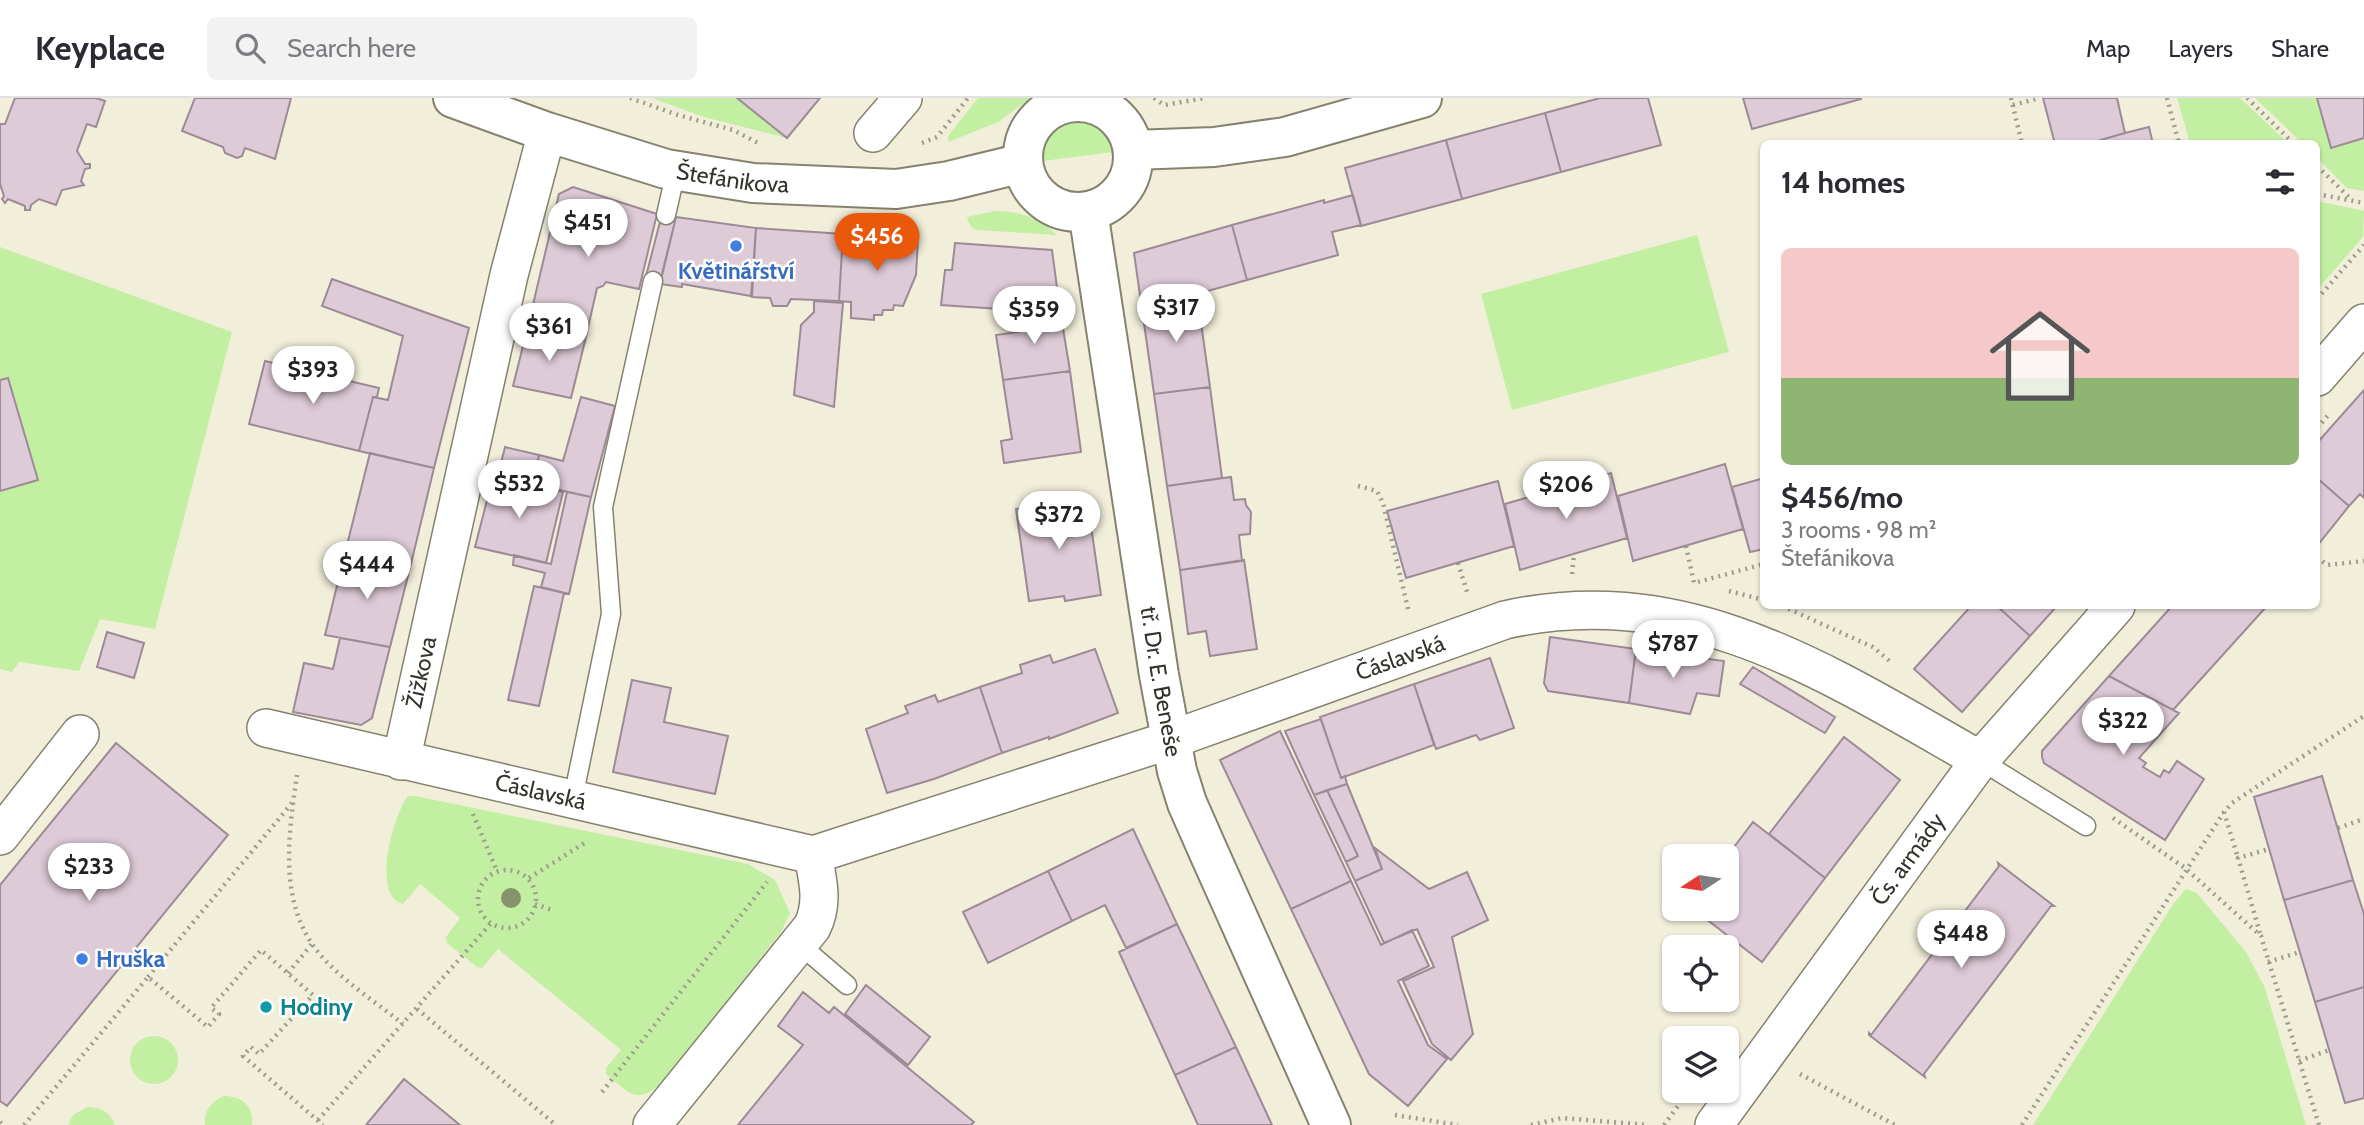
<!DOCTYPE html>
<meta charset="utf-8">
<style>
:root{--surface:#fff;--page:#f2f2f3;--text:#2b2b33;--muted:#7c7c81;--line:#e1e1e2;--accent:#ea580c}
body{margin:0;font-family:Cabin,sans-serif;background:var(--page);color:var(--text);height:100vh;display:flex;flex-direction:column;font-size:26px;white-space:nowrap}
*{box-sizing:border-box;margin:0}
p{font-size:23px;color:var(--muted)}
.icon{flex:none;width:38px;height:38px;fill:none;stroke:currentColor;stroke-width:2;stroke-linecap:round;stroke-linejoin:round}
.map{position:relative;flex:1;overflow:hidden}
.side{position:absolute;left:1760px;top:42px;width:560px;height:469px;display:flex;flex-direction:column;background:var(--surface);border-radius:10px;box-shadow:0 2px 5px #0004}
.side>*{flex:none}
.needle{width:46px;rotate:258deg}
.tools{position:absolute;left:1662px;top:746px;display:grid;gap:14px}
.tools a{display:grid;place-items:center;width:77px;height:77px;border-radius:10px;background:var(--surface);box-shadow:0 2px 5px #0004;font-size:35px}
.price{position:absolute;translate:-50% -60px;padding:0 16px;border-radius:24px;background:#fff;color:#222;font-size:23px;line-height:46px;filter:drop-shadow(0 2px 4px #0008)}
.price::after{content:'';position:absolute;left:50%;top:42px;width:21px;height:16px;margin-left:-10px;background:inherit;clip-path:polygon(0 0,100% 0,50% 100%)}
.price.active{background:var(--accent);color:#fff}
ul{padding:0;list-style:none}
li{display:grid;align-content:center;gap:14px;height:371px;padding:0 21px}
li+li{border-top:2px solid var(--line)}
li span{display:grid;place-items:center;height:217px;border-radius:10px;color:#555}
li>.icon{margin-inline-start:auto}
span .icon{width:126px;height:126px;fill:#fffc;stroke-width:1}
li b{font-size:30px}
h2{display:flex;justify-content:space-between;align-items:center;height:84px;padding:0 21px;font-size:30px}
header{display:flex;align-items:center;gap:42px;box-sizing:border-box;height:98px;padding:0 35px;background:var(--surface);border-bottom:2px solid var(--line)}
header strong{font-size:33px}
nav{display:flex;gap:38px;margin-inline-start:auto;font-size:24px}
.search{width:490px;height:63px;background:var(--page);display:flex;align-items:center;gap:18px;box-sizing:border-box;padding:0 24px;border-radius:10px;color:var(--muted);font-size:26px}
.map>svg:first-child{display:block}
.green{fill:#c3efa2}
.building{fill:#ddcbd7;stroke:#9c8b97;stroke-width:2}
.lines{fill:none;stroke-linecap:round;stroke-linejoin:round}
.lane-casing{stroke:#858270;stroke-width:21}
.street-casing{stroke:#858270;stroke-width:40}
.secondary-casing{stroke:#858270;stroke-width:42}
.path{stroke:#9e9c8d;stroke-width:4.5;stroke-dasharray:2 5;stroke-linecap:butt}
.lane{stroke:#fff;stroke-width:18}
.street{stroke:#fff;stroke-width:37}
.secondary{stroke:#fff;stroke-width:38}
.tree{fill:#85946a}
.shop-dot{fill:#3f7fe0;stroke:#fff;stroke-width:2.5}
.culture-dot{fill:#0f9aa8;stroke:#fff;stroke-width:2.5}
.labels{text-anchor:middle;stroke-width:5;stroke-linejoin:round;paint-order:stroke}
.street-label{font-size:23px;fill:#34332b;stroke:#fff}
.shop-label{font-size:23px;font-weight:bold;fill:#366cbe;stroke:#fff}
.culture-label{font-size:23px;font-weight:bold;fill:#0d838f;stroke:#fff;text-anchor:start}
</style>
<header>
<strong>Keyplace</strong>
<div class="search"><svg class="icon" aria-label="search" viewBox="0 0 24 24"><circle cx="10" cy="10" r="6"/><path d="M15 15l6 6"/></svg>Search here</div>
<nav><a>Map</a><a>Layers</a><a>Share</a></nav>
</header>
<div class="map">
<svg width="2364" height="1027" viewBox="0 0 2364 1027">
<rect width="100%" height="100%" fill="#f1eeda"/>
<!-- green -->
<path class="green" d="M 652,0 L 820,0 L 787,40 L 704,19 Z
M 978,0 L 1031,0 L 998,24 L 948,44 L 948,38 Z
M 2177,0 L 2240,0 L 2288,45 L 2190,45 Z
M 2255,0 L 2317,0 L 2331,50 L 2364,40 L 2364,93 L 2347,90 L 2317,60 L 2317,46 L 2302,45 Z
M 1076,24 C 1096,25 1108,35 1113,54 L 1043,63 C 1044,41 1054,27 1076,24 Z
M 2317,103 L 2364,113 L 2363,139 L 2317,192 Z
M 995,113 C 1019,113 1040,120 1057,137 L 978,132 C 971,131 969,126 967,119 Z
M 1697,137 L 1729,254 L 1512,312 L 1481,196 Z
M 0,149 L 232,234 L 155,531 L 100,521 L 79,573 L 19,564 L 12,574 L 0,571 Z
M 408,698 L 415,698 L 748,766 L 775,782 L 790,815 L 781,834 L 662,985 C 636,1008 628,994 606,976 L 606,970 L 621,952 L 498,851 L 482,870 L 477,869 L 447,845 L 446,839 L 460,820 L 420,786 L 403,806 C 370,797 394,716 408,698 Z
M 2186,791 L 2197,795 L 2246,854 L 2265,890 L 2306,1027 L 2033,1027 L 2174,805 Z
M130 962a24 24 0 1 1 48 0a24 24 0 1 1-48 0Z
M 224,998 C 242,998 254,1008 252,1027 L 205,1027 C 204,1013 211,1003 224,998 Z
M 87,1009 C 100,1009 111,1014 115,1027 L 68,1027 L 73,1017 Z"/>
<!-- building -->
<path class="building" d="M 15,0 L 96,0 L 105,3 L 96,29 L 87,26 L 77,53 L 85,66 L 90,66 L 90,70 L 85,71 L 81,83 L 84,87 L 62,92 L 56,107 L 39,101 L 31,107 L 30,112 L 25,112 L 25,108 L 8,101 L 5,105 L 2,101 L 4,98 L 0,86 L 0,26 L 5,26 Z
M 195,0 L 291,0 L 275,61 L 245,50 L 242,58 L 237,60 L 225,55 L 223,49 L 182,33 Z
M 737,0 L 820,0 L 787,40 Z
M 1600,0 L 1648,0 L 1661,47 L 1561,74 L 1545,15 Z
M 1743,0 L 1861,0 L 1861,1 L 1752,31 Z
M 2043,0 L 2117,0 L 2125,35 L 2087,46 L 2055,46 Z
M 2317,0 L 2364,0 L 2364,40 L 2331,50 Z
M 1545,15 L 1561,74 L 1462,101 L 1446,42 Z
M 2149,29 L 2153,46 L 2087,46 L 2125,35 Z
M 1446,42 L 1462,101 L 1361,128 L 1345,70 Z
M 573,89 L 657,116 L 639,191 L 606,184 L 603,188 L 597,190 L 585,243 L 528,228 L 559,96 Z
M 1353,97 L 1361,127 L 1332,134 L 1338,157 L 1247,182 L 1232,127 L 1324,102 L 1324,105 Z
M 662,116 L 676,119 L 660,184 L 645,182 Z
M 676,119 L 756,130 L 751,198 L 682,186 L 682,189 L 660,186 Z
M 1232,127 L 1247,182 L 1197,196 L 1141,204 L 1134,155 Z
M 756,130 L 843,136 L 839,203 L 791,201 L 787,208 L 773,208 L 770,200 L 752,199 Z
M 843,136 L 918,141 L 916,177 L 903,208 L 894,207 L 893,212 L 883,212 L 882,217 L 874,217 L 874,222 L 851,220 L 851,204 L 839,203 Z
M 955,145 L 1052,152 L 1060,212 L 1015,212 L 941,207 L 945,172 L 952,172 Z
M 332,181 L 469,230 L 434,370 L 359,353 L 373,299 L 388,302 L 403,238 L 322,208 Z
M 1197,196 L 1210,289 L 1154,296 L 1141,204 Z
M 814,203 L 843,205 L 834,309 L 794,297 L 801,227 L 814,214 Z
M 1015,212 L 1060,212 L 1070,273 L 1003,282 L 996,237 L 1018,234 Z
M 528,228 L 585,243 L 571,300 L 513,288 Z
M 265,263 L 379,290 L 377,299 L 373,299 L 359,353 L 249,326 Z
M 1070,273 L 1081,354 L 1004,365 L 1001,343 L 1012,341 L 1003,282 Z
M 8,280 L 38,382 L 0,393 L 0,282 Z
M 1210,289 L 1222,380 L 1167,388 L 1154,296 Z
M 2364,292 L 2364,400 L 2360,396 L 2349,408 L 2317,380 L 2317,345 Z
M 581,299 L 615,308 L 591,399 L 533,386 L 539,357 L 563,363 Z
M 505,349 L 539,357 L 533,386 L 498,378 Z
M 370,355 L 434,370 L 410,470 L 345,455 Z
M 1725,366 L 1743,431 L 1633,463 L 1618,398 Z
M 1611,375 L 1627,440 L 1520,472 L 1505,406 Z
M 495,378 L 563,394 L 546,465 L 475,449 L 493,379 Z
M 1231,379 L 1234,402 L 1245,401 L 1246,407 L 1251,414 L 1250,436 L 1239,437 L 1242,463 L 1180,472 L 1167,388 Z
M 1764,380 L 1764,451 L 1750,454 L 1732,389 Z
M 2317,380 L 2349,408 L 2317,448 Z
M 1498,383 L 1514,448 L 1406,480 L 1387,413 Z
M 567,394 L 591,399 L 569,496 L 541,489 L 545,475 L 513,467 L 514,457 L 551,466 Z
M 1087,400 L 1101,497 L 1065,503 L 1064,498 L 1029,503 L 1016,411 Z
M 345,455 L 410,470 L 390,549 L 325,537 Z
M 1244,462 L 1257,551 L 1210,558 L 1206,533 L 1188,536 L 1180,472 Z
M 534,488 L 564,495 L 539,608 L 508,602 Z
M 1971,508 L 1997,508 L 2030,538 L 1962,614 L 1914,571 Z
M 1997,508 L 2057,508 L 2030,538 Z
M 2172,508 L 2267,508 L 2173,612 L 2109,578 Z
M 107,534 L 144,545 L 134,580 L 97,569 Z
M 1550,539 L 1636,551 L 1629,605 L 1548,593 L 1544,585 Z
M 340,540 L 390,549 L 372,620 L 361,627 L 293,614 L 304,565 L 333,571 Z
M 1095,551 L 1118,615 L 1049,641 L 1049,639 L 1002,655 L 980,589 L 1022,575 L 1020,567 L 1050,557 L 1053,565 Z
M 1636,551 L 1724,563 L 1719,598 L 1697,595 L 1690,616 L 1629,605 Z
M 1490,560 L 1514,630 L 1480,642 L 1476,637 L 1436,651 L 1414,586 Z
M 1753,569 L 1835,619 L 1825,635 L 1740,586 Z
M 2109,578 L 2179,615 L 2139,660 L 2146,665 L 2143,669 L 2160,679 L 2164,672 L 2169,675 L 2177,663 L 2204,681 L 2165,742 L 2044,665 L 2042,659 L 2042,653 Z
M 632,582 L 671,590 L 664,624 L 728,638 L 715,696 L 613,674 Z
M 1414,586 L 1434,647 L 1341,680 L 1320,619 Z
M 980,589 L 1002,655 L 934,681 L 887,695 L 866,631 L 908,615 L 905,608 L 935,597 L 938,604 Z
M 1321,621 L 1341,680 L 1345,678 L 1347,686 L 1314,697 L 1285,633 Z
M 1280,633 L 1351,783 L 1291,811 L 1220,662 Z
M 1844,639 L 1900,682 L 1825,780 L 1769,736 Z
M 116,645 L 228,737 L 7,1008 L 0,1003 L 0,787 Z
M 2322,678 L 2353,782 L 2284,802 L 2254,699 Z
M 1347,686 L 1382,771 L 1355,783 L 1346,764 L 1358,758 L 1327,692 Z
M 1327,692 L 1358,758 L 1346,764 L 1314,697 Z
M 1753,724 L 1825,780 L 1762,864 L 1697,814 L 1699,810 L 1727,810 L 1727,773 L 1735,763 L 1728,757 Z
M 1133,731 L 1177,826 L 1126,850 L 1105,807 L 1072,823 L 1048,773 Z
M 1375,750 L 1429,791 L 1467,774 L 1488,822 L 1452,839 L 1473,936 L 1451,962 L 1432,946 L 1403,883 L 1434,869 L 1417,831 L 1384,845 L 1355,783 L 1382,771 Z
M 1998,765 L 2054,808 L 2051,808 L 1924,976 L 1925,979 L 1869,937 L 1869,935 L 1871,937 L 1999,768 Z
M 1048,773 L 1072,823 L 988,865 L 963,814 Z
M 2353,782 L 2364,816 L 2364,889 L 2315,904 L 2284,802 Z
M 1351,783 L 1381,847 L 1412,832 L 1429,868 L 1398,883 L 1428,947 L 1447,961 L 1408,1008 L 1369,976 L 1291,811 Z
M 1177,826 L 1236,949 L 1175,977 L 1119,854 Z
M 866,887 L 930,939 L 908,967 L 845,916 Z
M 2364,889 L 2364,1000 L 2345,1005 L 2315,904 Z
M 803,894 L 829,915 L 834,909 L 974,1024 L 971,1027 L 738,1027 L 803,947 L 778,928 Z
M 1236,949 L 1272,1027 L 1198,1027 L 1175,977 Z
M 404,981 L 460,1027 L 366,1027 Z"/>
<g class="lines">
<defs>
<path id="lane" d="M 666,117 L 676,73
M 1980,662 L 2086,728
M 573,700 L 611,516 L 603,409 L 653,183
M 799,846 L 847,887"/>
<g id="street">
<path d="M 1075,0 L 1075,4"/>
<path d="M 873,35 L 903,0"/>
<path d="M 2317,279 L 2364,225"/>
<path id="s1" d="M 266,630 L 813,757 L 1170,642 L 1505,522 C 1686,481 1829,576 1980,662"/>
<path id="s2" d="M 401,663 L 509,177 L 547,34"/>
<path d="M 0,738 L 80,636"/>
<path d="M 652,1027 L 812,829 C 824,805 818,783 813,757"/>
<path id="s3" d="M 1714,1027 L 1980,662 L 2116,508"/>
</g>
<g id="secondary">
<path id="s4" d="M 453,0 L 547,34 L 666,71 L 753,85 L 896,91 L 949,83 L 1023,65"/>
<circle cx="1078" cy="59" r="55"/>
<path d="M 1133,52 L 1214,49 L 1285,39 L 1422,0"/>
<path id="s5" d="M 1088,113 L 1159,577 L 1177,673 L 1187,705 L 1209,755 L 1331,1027"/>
</g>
</defs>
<!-- lane casing -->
<use href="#lane" class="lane-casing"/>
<!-- street casing -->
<use href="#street" class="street-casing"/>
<!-- secondary casing -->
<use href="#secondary" class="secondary-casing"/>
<!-- path -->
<path class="path" d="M 630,0 L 678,17 L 733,32 L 758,45
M 1154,0 L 1164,7 L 1205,0
M 2011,0 L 2022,46
M 2167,0 L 2179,46
M 2247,0 L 2294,46
M 2013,7 L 2039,0
M 922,45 L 937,39 L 968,0
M 2317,68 L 2352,102
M 2317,96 L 2364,105
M 2317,201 L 2364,147
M 2317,330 L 2330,315
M 1358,388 L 1377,393 L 1383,405 L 1409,515
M 1686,448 L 1694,485 L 1764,466
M 2317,459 L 2327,467 L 2364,463
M 1458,465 L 1468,497
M 1572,476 L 1574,456
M 1729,493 L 1764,502
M 1782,508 L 1873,549 L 1892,565
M 297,677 C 288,739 277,811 324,861 C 347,886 377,905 403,926
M 2224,714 L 2238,760
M 473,716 L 497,773
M 2113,720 L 2185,770 L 2261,838 L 2319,1027
M 2338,730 L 2364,721
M478 801a29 29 0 1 1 58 0a29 29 0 1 1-58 0Z
M 529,780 L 586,744
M 535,806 L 552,812
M 2260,835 L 2238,760 L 2269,751
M 2268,864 L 2300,854
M 288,875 L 312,846
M 148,879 L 292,705
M 417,911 L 556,1027
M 2299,963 L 2329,952
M 1800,976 L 1895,1027
M 602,994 L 767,784
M 1395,1017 L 1458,1027
M 318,1022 L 491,825
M 0,1024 L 3,1027
M 24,1027 L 148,879 L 208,929 L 219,916 L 211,910 L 261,852 L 313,897 L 259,956 L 251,949 L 243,958 L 323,1027
M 1531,1027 L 1562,1020 L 1648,1027
M 1664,1027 L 1678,1008
M 2022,1027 L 2224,714 L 2232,705 L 2364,618"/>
<!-- lane -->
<use href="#lane" class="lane"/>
<!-- street -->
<use href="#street" class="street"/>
<!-- secondary -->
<use href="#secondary" class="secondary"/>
</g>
<!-- trees -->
<circle class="tree" cx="511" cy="800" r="10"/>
<!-- markers -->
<g class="shop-dot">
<circle cx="736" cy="148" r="7"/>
<circle cx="82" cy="861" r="7"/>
</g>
<circle class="culture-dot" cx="266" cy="909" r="7"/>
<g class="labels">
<!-- street labels -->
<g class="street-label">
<text dy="8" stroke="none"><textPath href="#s4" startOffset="292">Štefánikova</textPath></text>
<text dy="8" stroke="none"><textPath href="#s1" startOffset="1181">Čáslavská</textPath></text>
<text dy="8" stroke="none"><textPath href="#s2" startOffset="91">Žižkova</textPath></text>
<text dy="8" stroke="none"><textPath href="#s5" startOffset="476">tř. Dr. E. Beneše</textPath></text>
<text dy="8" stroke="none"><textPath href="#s1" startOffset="282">Čáslavská</textPath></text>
<text dy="8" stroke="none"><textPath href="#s3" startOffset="329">Čs. armády</textPath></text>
</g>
<!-- shop labels -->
<g class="shop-label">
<text x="736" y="181">Květinářství</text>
<text x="96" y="869" text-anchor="start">Hruška</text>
</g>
<!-- culture labels -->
<g class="culture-label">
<text x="280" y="917">Hodiny</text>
</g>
</g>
</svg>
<div class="tools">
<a><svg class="needle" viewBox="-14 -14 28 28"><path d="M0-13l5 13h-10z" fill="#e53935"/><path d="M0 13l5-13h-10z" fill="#7c7c81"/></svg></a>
<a><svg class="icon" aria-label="locate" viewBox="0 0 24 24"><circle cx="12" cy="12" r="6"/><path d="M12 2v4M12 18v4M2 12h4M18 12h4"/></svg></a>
<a><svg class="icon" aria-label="layers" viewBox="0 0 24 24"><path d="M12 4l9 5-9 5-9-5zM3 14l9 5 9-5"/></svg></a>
</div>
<b class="price" style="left:588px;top:161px">$451</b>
<b class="price active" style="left:877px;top:175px">$456</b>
<b class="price" style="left:1176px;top:246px">$317</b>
<b class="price" style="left:1034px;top:248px">$359</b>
<b class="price" style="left:549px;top:265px">$361</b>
<b class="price" style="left:313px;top:308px">$393</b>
<b class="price" style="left:519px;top:422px">$532</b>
<b class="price" style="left:1566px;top:423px">$206</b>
<b class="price" style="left:1059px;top:453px">$372</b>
<b class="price" style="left:367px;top:503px">$444</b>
<b class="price" style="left:1673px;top:582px">$787</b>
<b class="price" style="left:2123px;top:659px">$322</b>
<b class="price" style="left:89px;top:805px">$233</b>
<b class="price" style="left:1961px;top:872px">$448</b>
<section class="side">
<h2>14 homes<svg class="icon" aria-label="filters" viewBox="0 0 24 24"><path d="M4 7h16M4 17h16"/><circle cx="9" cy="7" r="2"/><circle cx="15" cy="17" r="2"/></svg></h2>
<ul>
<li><span style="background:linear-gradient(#f6c9c9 60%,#8fb573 0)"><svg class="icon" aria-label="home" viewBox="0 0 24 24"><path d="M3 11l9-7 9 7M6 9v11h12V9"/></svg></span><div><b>$456/mo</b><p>3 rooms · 98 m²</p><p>Štefánikova</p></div></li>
</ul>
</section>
</div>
